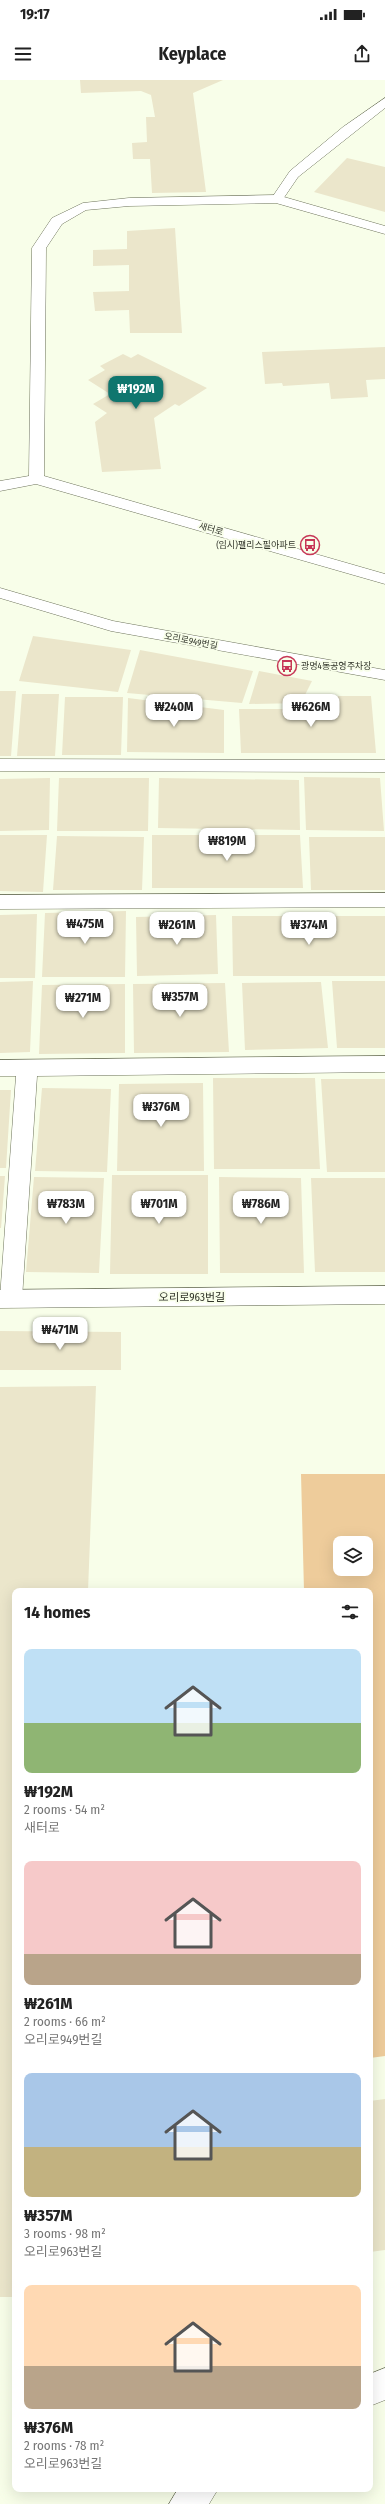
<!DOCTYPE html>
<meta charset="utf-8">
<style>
:root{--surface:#fff;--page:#f2f2f2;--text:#222;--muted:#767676;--accent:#0f766e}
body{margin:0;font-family:"Fira Sans Condensed","Noto Sans KR",sans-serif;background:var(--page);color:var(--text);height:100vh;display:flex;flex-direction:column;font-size:15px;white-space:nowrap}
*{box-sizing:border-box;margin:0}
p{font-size:13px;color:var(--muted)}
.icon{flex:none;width:22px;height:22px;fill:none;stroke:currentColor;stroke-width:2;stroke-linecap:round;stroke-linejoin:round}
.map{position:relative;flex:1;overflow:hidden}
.sheet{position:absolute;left:12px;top:1508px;width:361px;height:904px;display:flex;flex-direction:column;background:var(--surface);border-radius:8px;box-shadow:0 4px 16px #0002}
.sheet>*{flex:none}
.tools{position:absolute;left:333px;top:1456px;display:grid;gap:8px}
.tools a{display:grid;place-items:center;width:40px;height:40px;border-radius:8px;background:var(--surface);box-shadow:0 4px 16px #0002;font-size:20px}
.price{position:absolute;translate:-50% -34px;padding:0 9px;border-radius:8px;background:#fff;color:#222;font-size:13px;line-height:26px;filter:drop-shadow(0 1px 2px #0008)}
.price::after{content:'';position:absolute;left:50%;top:24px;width:12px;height:9px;margin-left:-6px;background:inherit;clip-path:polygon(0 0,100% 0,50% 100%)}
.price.current{background:var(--accent);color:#fff}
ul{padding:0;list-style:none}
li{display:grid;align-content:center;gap:8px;height:212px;padding:0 12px}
li span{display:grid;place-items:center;height:124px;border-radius:8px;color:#555}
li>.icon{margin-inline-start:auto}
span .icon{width:72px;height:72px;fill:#fffc;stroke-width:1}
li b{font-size:17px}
h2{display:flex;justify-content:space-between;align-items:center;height:48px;padding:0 12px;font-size:17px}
.status{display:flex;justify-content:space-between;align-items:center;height:28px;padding:0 20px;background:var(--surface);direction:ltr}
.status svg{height:11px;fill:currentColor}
header{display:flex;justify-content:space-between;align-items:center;height:52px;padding:0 12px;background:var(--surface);font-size:18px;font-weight:700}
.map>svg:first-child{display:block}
.green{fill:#eecc9b;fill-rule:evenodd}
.building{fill:#ebe6cb}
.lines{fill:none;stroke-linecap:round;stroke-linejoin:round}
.lane-casing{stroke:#6d735b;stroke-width:1}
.street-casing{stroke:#6d735b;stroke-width:1}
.lane{fill:#fff;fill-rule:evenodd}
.street{fill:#fff;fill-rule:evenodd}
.labels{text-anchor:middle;stroke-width:3.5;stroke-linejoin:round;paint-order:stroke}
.far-street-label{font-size:9px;fill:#31342a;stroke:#f8fee9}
.far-poi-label{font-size:9px;fill:#31342a;stroke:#f8fee9;text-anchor:end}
.street-label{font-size:11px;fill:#31342a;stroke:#f8fee9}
</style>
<div class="status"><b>19:17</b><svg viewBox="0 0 49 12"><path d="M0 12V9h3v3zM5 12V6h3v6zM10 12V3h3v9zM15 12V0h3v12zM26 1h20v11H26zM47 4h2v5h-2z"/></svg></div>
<header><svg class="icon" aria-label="menu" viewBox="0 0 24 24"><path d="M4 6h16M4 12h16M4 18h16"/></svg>Keyplace<svg class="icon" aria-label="share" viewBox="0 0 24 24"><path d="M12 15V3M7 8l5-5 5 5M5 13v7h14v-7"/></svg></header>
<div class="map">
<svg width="385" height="2424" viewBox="0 0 385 2424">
<rect width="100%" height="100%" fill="#f8fee9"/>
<!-- green -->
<path class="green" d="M 301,1394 L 385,1394 L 385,1976 L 370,1978 L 370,1511 L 304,1511 ZM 340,1463 L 366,1463 L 366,1489 L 340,1489 Z"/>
<!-- building -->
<path class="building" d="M 80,0 L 223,0 L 193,13 L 206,112 L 152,113 L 150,79 L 133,79 L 132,63 L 147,62 L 146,37 L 155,37 L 151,15 L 141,11 L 81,13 Z
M 347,78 L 385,87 L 385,132 L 314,112 Z
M 175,148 L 182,253 L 130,253 L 129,230 L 95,231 L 93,212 L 129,211 L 129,185 L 93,186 L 93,170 L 127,169 L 127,151 Z
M 385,267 L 385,299 L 366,300 L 368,317 L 331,319 L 329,303 L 283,306 L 282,303 L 265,304 L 262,272 Z
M 123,274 L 131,278 L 138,274 L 207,308 L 179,326 L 175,324 L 154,338 L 161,389 L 102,392 L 95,342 L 107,333 L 93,324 L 110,314 L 88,300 L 105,290 L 100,286 Z
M 33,556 L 131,570 L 118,612 L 19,601 Z
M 140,570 L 253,591 L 242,623 L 127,613 Z
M 259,591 L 312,601 L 301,623 L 249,624 Z
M 0,611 L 16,611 L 11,676 L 0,676 Z
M 22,614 L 59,614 L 55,676 L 17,676 Z
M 310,616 L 371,616 L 376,673 L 241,673 L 239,629 L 304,629 Z
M 65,617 L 123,617 L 121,675 L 62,675 Z
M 128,618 L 224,630 L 224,673 L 127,672 Z
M 304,697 L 380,698 L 384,751 L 306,750 Z
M 50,698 L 49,750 L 0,751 L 0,699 Z
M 59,698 L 149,698 L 148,751 L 57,751 Z
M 159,698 L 299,700 L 300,750 L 158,748 Z
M 0,755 L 47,755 L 43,812 L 0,811 Z
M 152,755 L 300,755 L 303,808 L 152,808 Z
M 57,756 L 144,757 L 142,810 L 53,810 Z
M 309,757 L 385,757 L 385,810 L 311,810 Z
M 126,831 L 125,897 L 42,897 L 45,833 Z
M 37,834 L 35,898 L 0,898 L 0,835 Z
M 216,835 L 218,894 L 137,896 L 136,837 Z
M 232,836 L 385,836 L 385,896 L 233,896 Z
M 33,901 L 30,972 L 0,973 L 0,902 Z
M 332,901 L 385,901 L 385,968 L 337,968 Z
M 321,902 L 328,968 L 245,970 L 242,903 Z
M 225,903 L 229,972 L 134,973 L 133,904 Z
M 125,904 L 125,973 L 39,974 L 42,905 Z
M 213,998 L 315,998 L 320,1089 L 214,1089 Z
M 321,999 L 385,999 L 385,1092 L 327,1092 Z
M 203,1003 L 204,1091 L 117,1091 L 119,1004 Z
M 42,1008 L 111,1009 L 107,1092 L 35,1091 Z
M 0,1010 L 11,1010 L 6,1088 L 0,1088 Z
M 112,1095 L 208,1095 L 208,1194 L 110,1194 Z
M 0,1096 L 5,1096 L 1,1148 L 0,1148 Z
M 34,1097 L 104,1098 L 99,1193 L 26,1192 Z
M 219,1097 L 301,1098 L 304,1193 L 220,1193 Z
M 311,1098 L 385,1098 L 385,1192 L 315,1192 Z
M 0,1251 L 121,1252 L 121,1290 L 0,1290 Z
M 96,1306 L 88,1511 L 15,1511 L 15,2217 L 0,2217 L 0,1307 Z
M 385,2019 L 385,2170 L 370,2172 L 370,2021 Z"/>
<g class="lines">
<defs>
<path id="lane" d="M 385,18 L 385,28 L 298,97 L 281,122 L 273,122 L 271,119 L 290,91 L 343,47 Z
M 0,679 L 385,680 L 385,692 L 0,691 Z
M 385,813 L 385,827 L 0,829 L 0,815 Z
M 385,976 L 385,992 L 37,996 L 22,1218 L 19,1225 L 11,1227 L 3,1225 L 0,1218 L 16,996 L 0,996 L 0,980 Z
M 385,2288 L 385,2320 L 370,2326 L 370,2294 Z
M 178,2409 L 218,2409 L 209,2424 L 169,2424 Z"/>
<path id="street" d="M 277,115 L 385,146 L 385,154 L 276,123 L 129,126 L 86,130 L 62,144 L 46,168 L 44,396 L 385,494 L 385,504 L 36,404 L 0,411 L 0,401 L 29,396 L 32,168 L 52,138 L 83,123 L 129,118 Z
M 0,508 L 113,541 L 385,590 L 385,600 L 111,551 L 0,518 Z
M 385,1206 L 385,1224 L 0,1228 L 0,1210 Z"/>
</defs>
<!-- lane casing -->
<use href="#lane" class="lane-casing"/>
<!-- street casing -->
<use href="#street" class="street-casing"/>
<!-- lane -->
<use href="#lane" class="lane"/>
<!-- street -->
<use href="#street" class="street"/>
</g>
<!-- icons -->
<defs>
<symbol id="bus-ring" viewBox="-11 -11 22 22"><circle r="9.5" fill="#f8fee9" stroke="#c73757" stroke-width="1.5"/><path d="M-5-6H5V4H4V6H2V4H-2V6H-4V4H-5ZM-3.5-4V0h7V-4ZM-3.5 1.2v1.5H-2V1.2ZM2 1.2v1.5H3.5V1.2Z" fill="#c73757"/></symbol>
</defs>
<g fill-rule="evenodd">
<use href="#bus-ring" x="299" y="454" width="22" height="22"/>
<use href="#bus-ring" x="276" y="575" width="22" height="22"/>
</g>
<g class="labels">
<!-- far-street labels -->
<g class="far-street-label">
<text transform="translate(211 449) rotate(16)" y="3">새터로</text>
<text transform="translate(191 561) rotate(11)" y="3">오리로949번길</text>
</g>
<!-- far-poi labels -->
<g class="far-poi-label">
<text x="296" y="468">(임시)팰리스필아파트</text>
<text x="301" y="589" text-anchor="start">광명4동공영주차장</text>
</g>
<!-- street labels -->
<g class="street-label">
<text x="192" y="1221">오리로963번길</text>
</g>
</g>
</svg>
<div class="tools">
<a><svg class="icon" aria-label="layers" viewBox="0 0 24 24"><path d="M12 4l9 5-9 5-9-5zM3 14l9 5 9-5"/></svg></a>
</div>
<b class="price current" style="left:136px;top:330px">₩192M</b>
<b class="price" style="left:174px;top:648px">₩240M</b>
<b class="price" style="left:311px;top:648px">₩626M</b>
<b class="price" style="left:227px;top:782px">₩819M</b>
<b class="price" style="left:85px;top:865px">₩475M</b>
<b class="price" style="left:177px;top:866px">₩261M</b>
<b class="price" style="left:309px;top:866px">₩374M</b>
<b class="price" style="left:180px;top:938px">₩357M</b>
<b class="price" style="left:83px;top:939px">₩271M</b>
<b class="price" style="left:161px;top:1048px">₩376M</b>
<b class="price" style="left:66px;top:1145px">₩783M</b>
<b class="price" style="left:159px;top:1145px">₩701M</b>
<b class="price" style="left:261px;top:1145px">₩786M</b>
<b class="price" style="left:60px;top:1271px">₩471M</b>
<section class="sheet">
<h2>14 homes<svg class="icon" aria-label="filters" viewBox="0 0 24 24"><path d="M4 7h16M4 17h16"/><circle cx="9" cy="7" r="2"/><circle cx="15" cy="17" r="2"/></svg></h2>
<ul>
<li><span style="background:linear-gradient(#bfe0f5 60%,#8fb573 0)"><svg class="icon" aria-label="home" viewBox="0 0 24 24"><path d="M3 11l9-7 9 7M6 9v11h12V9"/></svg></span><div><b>₩192M</b><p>2 rooms · 54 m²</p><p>새터로</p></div></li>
<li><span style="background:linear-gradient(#f6c9c9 75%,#b9a48a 0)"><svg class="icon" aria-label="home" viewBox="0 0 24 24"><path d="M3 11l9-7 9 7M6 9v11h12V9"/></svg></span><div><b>₩261M</b><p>2 rooms · 66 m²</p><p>오리로949번길</p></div></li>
<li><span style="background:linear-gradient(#a9c7e8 60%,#c2b280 0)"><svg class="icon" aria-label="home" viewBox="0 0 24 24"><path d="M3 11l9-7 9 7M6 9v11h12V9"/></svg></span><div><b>₩357M</b><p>3 rooms · 98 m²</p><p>오리로963번길</p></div></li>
<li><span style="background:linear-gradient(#ffd9b3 65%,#b9a48a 0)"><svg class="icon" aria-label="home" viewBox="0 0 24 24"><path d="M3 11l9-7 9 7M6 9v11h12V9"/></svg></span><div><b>₩376M</b><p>2 rooms · 78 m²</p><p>오리로963번길</p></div></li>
</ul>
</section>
</div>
